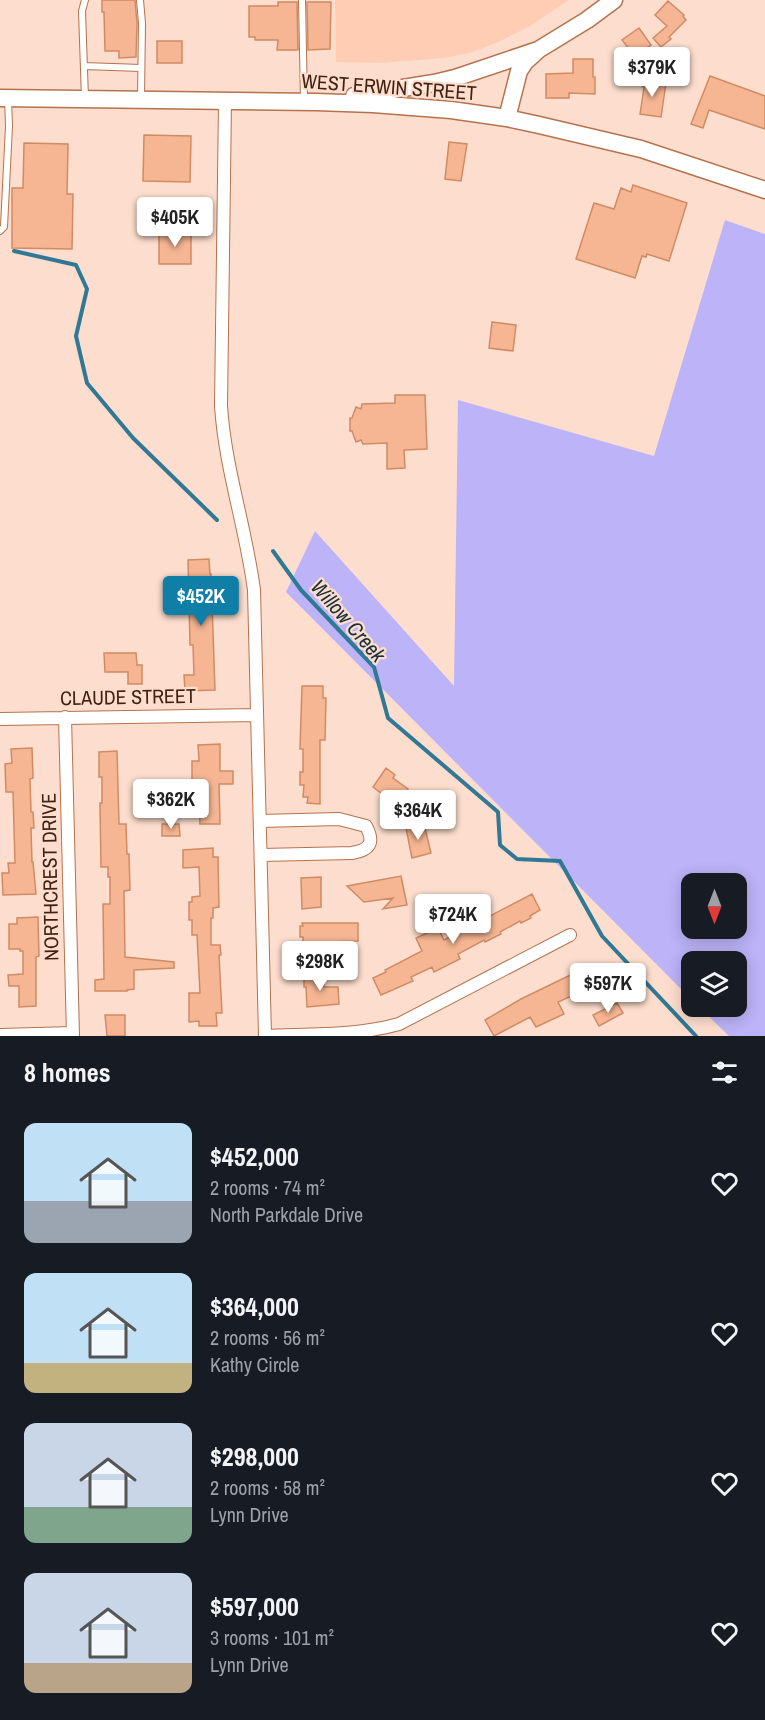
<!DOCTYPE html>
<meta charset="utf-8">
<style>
:root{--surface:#171b24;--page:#20242c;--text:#f1f3f6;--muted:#9ea1a6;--accent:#0f7fa7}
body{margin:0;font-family:"Archivo Narrow",sans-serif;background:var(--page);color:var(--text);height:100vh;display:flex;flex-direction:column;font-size:22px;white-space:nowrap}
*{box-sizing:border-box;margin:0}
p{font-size:20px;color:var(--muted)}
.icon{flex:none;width:33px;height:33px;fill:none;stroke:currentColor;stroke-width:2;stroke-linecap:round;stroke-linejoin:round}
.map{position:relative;height:1036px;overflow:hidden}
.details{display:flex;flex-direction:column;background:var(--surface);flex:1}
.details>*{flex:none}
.needle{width:39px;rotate:180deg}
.buttons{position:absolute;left:681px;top:873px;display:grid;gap:12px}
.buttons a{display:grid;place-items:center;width:66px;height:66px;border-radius:12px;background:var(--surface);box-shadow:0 3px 15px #0003;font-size:30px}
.price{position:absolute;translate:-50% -51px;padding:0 14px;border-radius:6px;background:#fff;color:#222;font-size:20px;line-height:39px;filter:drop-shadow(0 2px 3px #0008)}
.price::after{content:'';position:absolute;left:50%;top:36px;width:18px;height:14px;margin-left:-9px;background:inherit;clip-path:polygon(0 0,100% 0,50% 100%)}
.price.active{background:var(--accent);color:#fff}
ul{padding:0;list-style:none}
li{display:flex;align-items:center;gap:18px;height:150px;padding:0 24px}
li span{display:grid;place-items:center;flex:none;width:168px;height:120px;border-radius:12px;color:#555}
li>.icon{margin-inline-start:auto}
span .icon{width:72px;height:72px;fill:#fffc;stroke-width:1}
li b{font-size:26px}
h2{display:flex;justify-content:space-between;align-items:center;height:72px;padding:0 24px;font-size:26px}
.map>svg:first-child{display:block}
.built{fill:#fecdb3}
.green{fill:#bcb3f8;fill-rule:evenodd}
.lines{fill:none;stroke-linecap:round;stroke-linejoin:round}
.stream{stroke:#307894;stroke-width:4}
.building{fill:#f6b693;stroke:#d08b64;stroke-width:1.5}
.lane-casing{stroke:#b5724c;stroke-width:8}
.street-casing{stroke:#b5724c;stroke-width:14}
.secondary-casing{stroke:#b5724c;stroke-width:19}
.lane{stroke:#fff;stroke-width:6}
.street{stroke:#fff;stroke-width:12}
.secondary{stroke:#fff;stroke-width:16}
.labels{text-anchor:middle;stroke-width:4.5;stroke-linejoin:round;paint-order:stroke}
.street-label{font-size:20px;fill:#3e2212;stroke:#fddece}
.water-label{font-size:21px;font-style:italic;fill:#19303b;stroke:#fddece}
</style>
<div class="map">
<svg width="765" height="1036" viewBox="0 0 765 1036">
<rect width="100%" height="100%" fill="#fddece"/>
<!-- built -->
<path class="built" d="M 335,0 L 569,0 L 530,26 L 498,42 L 470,53 L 444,58 L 379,63 L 336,62 Z"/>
<!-- green -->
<path class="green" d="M 725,220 L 765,234 L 765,1036 L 729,1036 L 699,1007 L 736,1006 L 736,962 L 692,962 L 691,999 L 286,592 L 315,531 L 454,686 L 458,400 L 654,456 ZM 692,884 L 736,884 L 736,928 L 692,928 Z"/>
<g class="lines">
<!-- stream -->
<path class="stream" d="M 14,251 L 76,265 L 87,289 L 76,336 L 87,383 L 133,438 L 217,520
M 273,551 L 301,590 L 374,667 L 388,718 L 498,812 L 500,845 L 517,859 L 560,861 L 602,936 L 696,1036"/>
</g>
<!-- building -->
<path class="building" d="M 102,0 L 135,0 L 137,23 L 136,57 L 119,58 L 119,51 L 105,51 L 104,12 L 102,12 Z
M 668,1 L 684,15 L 683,16 L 686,20 L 669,37 L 671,39 L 661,47 L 653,38 L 667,26 L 655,15 Z
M 278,2 L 297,2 L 298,50 L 277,50 L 278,40 L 255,40 L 255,37 L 249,37 L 249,6 L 278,6 Z
M 307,2 L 331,2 L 330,49 L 308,50 Z
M 639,28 L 651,45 L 635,57 L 622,40 Z
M 157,41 L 182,41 L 182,63 L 157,63 Z
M 573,59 L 593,59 L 593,77 L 595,77 L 595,94 L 569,93 L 569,98 L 546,98 L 546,74 L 573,73 Z
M 710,76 L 765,96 L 765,129 L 709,110 L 703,128 L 691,124 Z
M 636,78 L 666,83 L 661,117 L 640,114 L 644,88 Z
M 144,135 L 191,136 L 190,182 L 143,181 Z
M 449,142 L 467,144 L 461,181 L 445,179 Z
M 24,143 L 68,144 L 67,194 L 73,194 L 72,249 L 12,248 L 12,188 L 23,188 Z
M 633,185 L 687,203 L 669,261 L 647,254 L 646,257 L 642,256 L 635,278 L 576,259 L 594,203 L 614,209 L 621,188 L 631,192 Z
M 159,232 L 191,233 L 191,264 L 159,264 Z
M 492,322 L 516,325 L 513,351 L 489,348 Z
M 395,395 L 425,395 L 427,449 L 404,450 L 405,468 L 387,469 L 387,443 L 363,444 L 361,440 L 356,442 L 352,431 L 350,431 L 350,418 L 352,418 L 356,407 L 361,409 L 362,404 L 395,403 Z
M 209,559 L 210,574 L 211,574 L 215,690 L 185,691 L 184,675 L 194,675 L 193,645 L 190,645 L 188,560 Z
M 104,653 L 136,653 L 137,665 L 142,665 L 142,684 L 128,684 L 128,672 L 105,672 Z
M 302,686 L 323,686 L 323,698 L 326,698 L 325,740 L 320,740 L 320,804 L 307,803 L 308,797 L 303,797 L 304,785 L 300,785 L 300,772 L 303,772 L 303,749 L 300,749 Z
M 220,744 L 220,771 L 233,771 L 233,784 L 219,784 L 220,824 L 200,824 L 198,780 L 192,781 L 192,761 L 199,761 L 198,745 Z
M 32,748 L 33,778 L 30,779 L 31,812 L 33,812 L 34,828 L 31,828 L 32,862 L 33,862 L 36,894 L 3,895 L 2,873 L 9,873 L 8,863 L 15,863 L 13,792 L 6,792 L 5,764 L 12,763 L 11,749 Z
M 117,751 L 119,824 L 126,824 L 127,854 L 129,854 L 130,890 L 124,891 L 125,957 L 174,962 L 174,968 L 134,970 L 134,989 L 127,990 L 127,991 L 95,991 L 95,980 L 104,979 L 103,904 L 110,904 L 110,877 L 108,877 L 108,867 L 101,867 L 100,803 L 102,803 L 102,777 L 99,777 L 99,752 Z
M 386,768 L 395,775 L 393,778 L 408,789 L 397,805 L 373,787 Z
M 162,824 L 179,824 L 180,836 L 162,836 Z
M 424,824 L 431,853 L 412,858 L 406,828 Z
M 213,848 L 213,857 L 218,857 L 219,907 L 213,908 L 213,918 L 211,918 L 211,945 L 220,945 L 221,955 L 219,955 L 222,1013 L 216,1013 L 217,1026 L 199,1026 L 199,1021 L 189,1022 L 189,993 L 200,993 L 197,935 L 192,935 L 192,920 L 189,920 L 189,902 L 192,902 L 192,897 L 200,896 L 199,867 L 183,868 L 183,850 Z
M 401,876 L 407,905 L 383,909 L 393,898 L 364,902 L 347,886 Z
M 321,877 L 321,907 L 302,909 L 301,878 Z
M 532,894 L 540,910 L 530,916 L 531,918 L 521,923 L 520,921 L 500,932 L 501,934 L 485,942 L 484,940 L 458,954 L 460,959 L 434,972 L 432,967 L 411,977 L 413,981 L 381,995 L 373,978 L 386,972 L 385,970 L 422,951 L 416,938 L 438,928 L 444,940 Z
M 38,917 L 39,956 L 36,957 L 36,1006 L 19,1007 L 19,986 L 9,986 L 8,975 L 23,974 L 23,951 L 20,951 L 20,949 L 9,949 L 9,924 L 17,924 L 17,918 Z
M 302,923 L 358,923 L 358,941 L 330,942 L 330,951 L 308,952 L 308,943 L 303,943 L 303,937 L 300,937 L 300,926 L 303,926 Z
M 593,964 L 600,980 L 585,986 L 587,989 L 558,1002 L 564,1014 L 536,1027 L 530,1017 L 494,1036 L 485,1020 L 521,999 Z
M 304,975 L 324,975 L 324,987 L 338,987 L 339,1004 L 307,1007 L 306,987 L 304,987 Z
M 617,1003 L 623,1013 L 599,1026 L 593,1015 Z
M 105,1015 L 125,1015 L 125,1036 L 107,1036 Z"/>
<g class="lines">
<defs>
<path id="lane" d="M 85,0 L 82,11 L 85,99
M 140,0 L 142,23 L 141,98
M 302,0 L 304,101
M 84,66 L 141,68
M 0,231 L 4,227 L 9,126 L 8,99"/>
<path id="street" d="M 225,101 L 221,406 C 225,468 246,528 254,590 L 265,1036
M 65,717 L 73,1036
M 0,719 L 257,715
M 260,821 L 339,819 L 366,826 C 375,843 370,850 352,853 L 261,855
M 0,1035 L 73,1033
M 265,1036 C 309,1034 357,1036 399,1024 L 570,935"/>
<path id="secondary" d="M 354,96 L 434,83 L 455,78 L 538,50
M 0,98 L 316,102 L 373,104 L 451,110 L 507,118 L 539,125 L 641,149 L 765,190
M 507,118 L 519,71 L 525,62 L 538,50 L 587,20 L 614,0"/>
</defs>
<!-- lane casing -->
<use href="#lane" class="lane-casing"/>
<!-- street casing -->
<use href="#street" class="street-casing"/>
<!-- secondary casing -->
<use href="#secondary" class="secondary-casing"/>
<!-- lane -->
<use href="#lane" class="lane"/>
<!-- street -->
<use href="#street" class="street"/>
<!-- secondary -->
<use href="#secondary" class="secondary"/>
</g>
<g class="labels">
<!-- street labels -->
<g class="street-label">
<text transform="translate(389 87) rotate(4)" y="7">WEST ERWIN STREET</text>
<text transform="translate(128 697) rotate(-1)" y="7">CLAUDE STREET</text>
<text transform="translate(50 877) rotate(-91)" y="7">NORTHCREST DRIVE</text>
</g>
<!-- water labels -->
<g class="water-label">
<text transform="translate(348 621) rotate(49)" y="7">Willow Creek</text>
</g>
</g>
</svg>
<div class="buttons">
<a><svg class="needle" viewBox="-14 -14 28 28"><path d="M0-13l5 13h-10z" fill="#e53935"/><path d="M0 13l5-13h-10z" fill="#9ea1a6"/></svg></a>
<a><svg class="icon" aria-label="layers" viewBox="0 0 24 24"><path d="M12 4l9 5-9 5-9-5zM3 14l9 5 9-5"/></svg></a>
</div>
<b class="price" style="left:652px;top:98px">$379K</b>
<b class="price" style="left:175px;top:248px">$405K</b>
<b class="price active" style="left:201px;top:627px">$452K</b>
<b class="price" style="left:171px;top:830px">$362K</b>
<b class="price" style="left:418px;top:841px">$364K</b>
<b class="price" style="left:453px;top:945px">$724K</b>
<b class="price" style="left:320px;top:992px">$298K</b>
<b class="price" style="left:608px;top:1014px">$597K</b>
</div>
<section class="details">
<h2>8 homes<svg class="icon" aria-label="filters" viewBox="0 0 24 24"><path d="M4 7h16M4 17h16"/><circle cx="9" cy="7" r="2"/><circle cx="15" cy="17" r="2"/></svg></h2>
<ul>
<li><span style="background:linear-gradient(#bfe0f5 65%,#9aa5b1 0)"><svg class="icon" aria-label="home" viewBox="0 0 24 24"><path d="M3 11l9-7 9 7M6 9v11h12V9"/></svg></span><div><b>$452,000</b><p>2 rooms · 74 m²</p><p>North Parkdale Drive</p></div><svg class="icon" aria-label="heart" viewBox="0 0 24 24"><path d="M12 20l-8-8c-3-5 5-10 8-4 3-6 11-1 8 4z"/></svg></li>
<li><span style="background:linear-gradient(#bfe0f5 75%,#c2b280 0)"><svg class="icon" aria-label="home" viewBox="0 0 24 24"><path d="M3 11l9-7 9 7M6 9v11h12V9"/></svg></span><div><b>$364,000</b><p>2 rooms · 56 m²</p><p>Kathy Circle</p></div><svg class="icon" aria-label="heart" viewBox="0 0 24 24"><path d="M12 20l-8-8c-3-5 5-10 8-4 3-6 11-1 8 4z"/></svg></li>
<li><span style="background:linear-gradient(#c9d6e8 70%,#7fa58c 0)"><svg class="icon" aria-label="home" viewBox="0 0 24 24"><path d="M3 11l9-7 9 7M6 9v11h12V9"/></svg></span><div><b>$298,000</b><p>2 rooms · 58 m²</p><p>Lynn Drive</p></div><svg class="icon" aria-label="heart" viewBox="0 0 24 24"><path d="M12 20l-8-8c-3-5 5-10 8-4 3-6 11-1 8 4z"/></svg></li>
<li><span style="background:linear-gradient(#c9d6e8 75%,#b9a48a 0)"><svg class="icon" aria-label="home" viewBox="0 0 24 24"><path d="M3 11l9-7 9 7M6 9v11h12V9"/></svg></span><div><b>$597,000</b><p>3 rooms · 101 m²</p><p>Lynn Drive</p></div><svg class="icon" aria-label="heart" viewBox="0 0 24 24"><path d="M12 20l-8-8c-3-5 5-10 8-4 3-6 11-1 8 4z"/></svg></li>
</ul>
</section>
